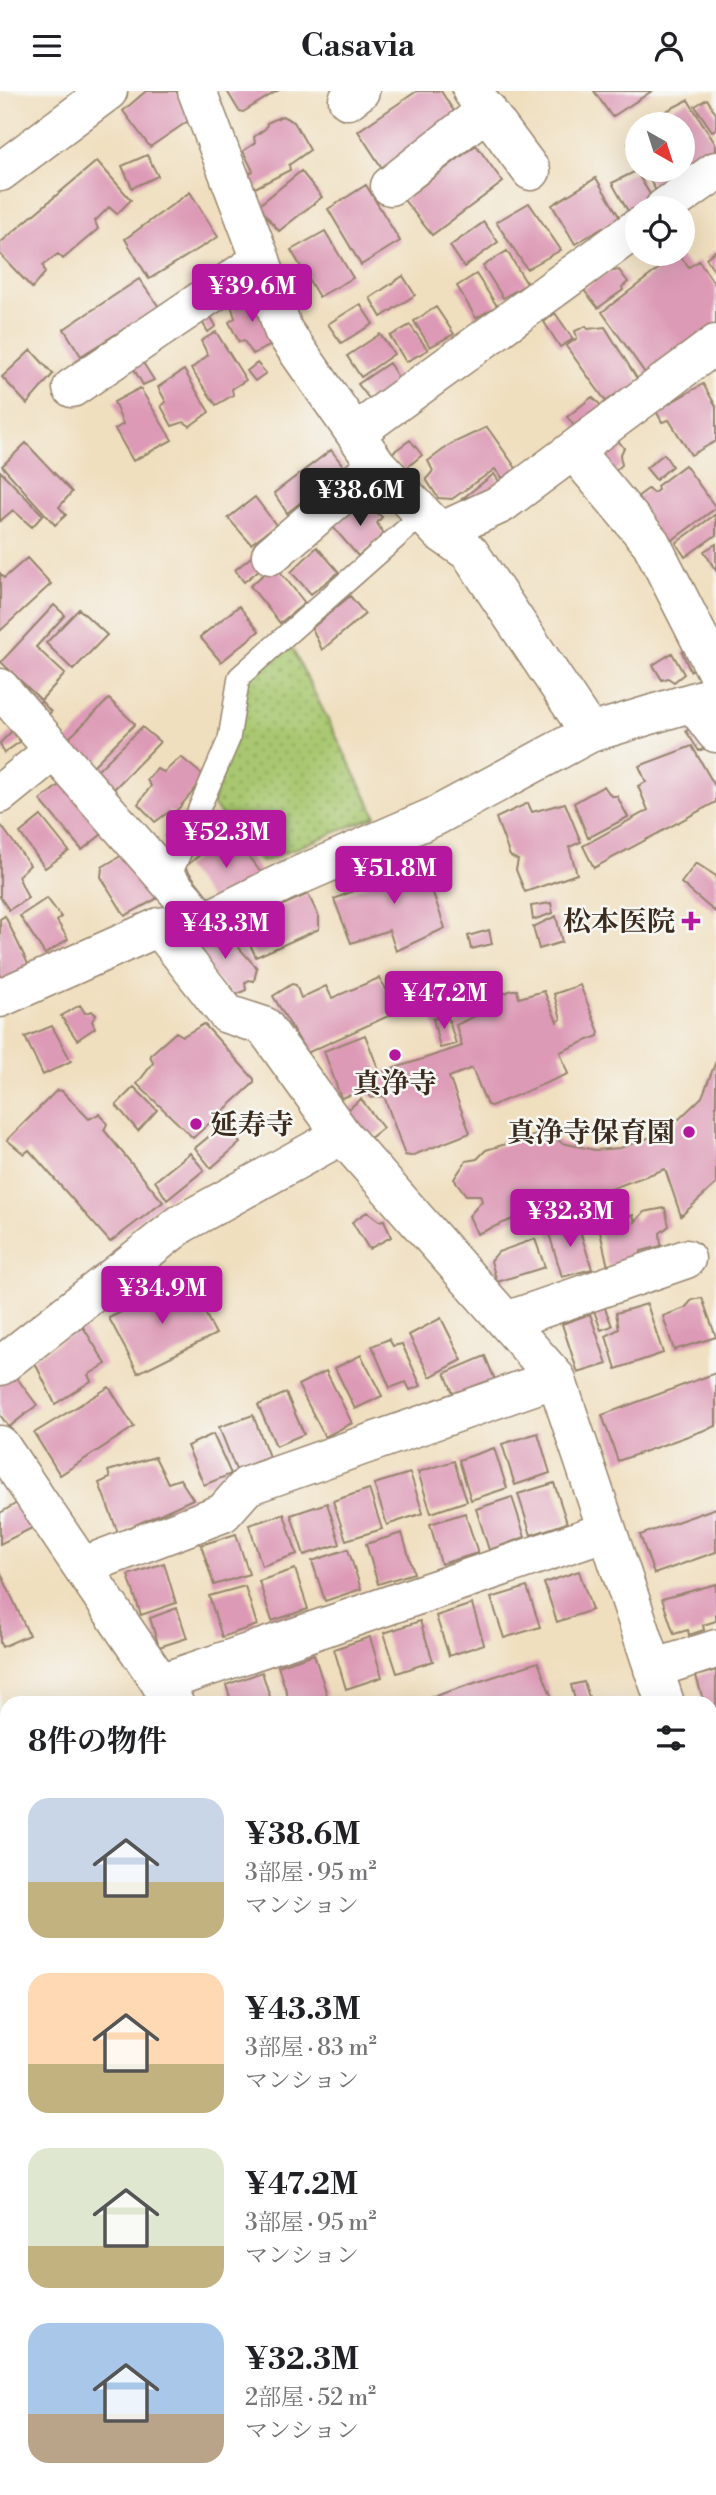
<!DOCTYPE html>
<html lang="ja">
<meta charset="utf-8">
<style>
:root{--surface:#fff;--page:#f2f2f2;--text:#202124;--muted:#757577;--accent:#b5179e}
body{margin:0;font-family:"Libre Bodoni","Noto Serif JP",serif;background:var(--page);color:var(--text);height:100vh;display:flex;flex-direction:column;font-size:26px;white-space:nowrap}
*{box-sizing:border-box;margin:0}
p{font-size:23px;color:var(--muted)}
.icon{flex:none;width:38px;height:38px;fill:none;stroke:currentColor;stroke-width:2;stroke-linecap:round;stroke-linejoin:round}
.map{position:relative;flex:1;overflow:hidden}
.sheet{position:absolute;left:0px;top:1605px;width:718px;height:800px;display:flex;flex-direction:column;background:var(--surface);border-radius:21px 21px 0 0;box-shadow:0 7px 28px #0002}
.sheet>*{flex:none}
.needle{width:46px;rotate:141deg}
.controls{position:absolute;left:625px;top:21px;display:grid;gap:14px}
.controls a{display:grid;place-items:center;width:70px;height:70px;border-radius:50%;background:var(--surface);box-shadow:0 7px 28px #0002;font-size:35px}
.price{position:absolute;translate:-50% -60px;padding:0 16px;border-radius:7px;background:var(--accent);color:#fff;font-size:23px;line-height:46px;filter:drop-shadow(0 2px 4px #0008)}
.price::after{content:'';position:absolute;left:50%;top:42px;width:21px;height:16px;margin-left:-10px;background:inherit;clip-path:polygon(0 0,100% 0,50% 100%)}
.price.current{background:#222;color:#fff}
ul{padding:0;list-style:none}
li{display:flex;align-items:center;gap:21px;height:175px;padding:0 28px}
li span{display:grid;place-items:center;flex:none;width:196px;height:140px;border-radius:21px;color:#555}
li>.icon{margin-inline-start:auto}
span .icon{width:84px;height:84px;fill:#fffc;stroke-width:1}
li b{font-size:30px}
h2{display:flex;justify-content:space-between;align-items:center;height:84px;padding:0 28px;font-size:30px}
header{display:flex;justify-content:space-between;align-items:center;height:91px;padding:0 28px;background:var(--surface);font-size:32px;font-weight:700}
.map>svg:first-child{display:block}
.grass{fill:url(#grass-dots);stroke:#727846;stroke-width:2}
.building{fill:#dd9ab6}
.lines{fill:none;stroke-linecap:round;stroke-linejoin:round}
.service-casing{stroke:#96846e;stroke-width:24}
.minor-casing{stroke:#96846e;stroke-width:41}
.tertiary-casing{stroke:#96846e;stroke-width:41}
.service{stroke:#fff;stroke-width:21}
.minor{stroke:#fff;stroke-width:38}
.tertiary{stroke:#fff;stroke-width:38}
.rail-casing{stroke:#3b2a1e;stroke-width:8}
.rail{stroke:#f6f6f2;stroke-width:5;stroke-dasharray:16;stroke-linecap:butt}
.poi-dot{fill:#b5179e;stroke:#f6f6f2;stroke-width:2.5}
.labels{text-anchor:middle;stroke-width:5;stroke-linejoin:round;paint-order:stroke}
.poi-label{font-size:28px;font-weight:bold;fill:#3b2a1e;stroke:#f6f6f2;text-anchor:end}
</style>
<header><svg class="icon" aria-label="menu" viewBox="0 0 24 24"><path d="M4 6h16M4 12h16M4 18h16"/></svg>Casavia<svg class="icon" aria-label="person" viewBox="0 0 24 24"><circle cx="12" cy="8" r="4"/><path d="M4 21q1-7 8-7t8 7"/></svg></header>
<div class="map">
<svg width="716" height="2404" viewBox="0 0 716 2404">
<defs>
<pattern id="grass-dots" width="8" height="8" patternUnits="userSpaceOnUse" patternTransform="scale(1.75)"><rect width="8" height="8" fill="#a8c76f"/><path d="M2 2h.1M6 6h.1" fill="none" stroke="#8aa25b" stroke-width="1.8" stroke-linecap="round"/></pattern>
</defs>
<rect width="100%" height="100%" fill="#f6f6f2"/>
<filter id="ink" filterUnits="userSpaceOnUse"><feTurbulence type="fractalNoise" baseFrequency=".0143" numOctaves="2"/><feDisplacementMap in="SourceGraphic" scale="14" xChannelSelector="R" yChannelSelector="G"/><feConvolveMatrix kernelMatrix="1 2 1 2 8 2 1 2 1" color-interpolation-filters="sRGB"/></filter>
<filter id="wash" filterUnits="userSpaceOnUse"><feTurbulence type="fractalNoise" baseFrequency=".00686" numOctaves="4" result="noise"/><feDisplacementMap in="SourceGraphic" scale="28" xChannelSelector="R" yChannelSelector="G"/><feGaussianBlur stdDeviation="1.57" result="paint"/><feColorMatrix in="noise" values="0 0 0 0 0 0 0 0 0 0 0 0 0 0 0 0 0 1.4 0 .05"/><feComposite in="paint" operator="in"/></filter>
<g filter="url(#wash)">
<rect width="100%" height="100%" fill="#f0dfbf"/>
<!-- grass -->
<path class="grass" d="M 287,547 L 376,725 L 262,771 L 212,713 L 235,640 L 247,584 Z"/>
<g id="blocks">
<!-- building -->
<path class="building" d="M 146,0 L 176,0 L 194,26 L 150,56 L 123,20 Z
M 227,0 L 277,0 L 243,21 L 239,20 Z
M 417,0 L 441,0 L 458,27 L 382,77 L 358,40 Z
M 594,0 L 652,0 L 612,26 Z
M 707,8 L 716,23 L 716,38 L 712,40 L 695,15 Z
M 688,9 L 716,54 L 716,72 L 659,105 L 644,79 L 682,79 L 682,33 L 664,33 L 660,23 Z
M 282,25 L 294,31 L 310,59 L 289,74 L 290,79 L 253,98 L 247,84 L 253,80 L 243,60 L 255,52 L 254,46 L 266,37 L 267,32 Z
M 637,48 L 637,68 L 628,53 Z
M 476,54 L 503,91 L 432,144 L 404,109 Z
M 147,64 L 158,85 L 132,97 L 122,75 Z
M 97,70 L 131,109 L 117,123 L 109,116 L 95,130 L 98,138 L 63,168 L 58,163 L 43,174 L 45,182 L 32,197 L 0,163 L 0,152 Z
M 301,80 L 322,106 L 279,140 L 258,115 Z
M 636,80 L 654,110 L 629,122 L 612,92 Z
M 596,87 L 620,127 L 575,153 L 552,114 Z
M 366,94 L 400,150 L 361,174 L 328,118 Z
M 190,101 L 218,146 L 149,188 L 125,148 Z
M 529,112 L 561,159 L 527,178 L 496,131 Z
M 484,131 L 498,151 L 464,176 L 450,155 Z
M 325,140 L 353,187 L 319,206 L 291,159 Z
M 716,159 L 716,183 L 706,167 Z
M 507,160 L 527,193 L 503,207 L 483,175 Z
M 678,163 L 689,176 L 699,170 L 716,195 L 716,242 L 650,289 L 602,221 Z
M 619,179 L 628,191 L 622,196 L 623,199 L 598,217 L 583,198 L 608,181 Z
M 476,183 L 497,215 L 476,227 L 457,195 Z
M 403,185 L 415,204 L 381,226 L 370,207 Z
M 139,188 L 159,216 L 81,265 L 64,238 Z
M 260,202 L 276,252 L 253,263 L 244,250 L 239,251 L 229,231 L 235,227 L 231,214 Z
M 360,213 L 373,233 L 341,252 L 328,233 Z
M 436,216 L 454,243 L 430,256 L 414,230 Z
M 555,222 L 573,248 L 560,256 L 544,231 Z
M 209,223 L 216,235 L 208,241 L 201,229 Z
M 410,234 L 428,259 L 406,271 L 390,245 Z
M 586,235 L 588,238 L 605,236 L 641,294 L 610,316 L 566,255 L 577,247 L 575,240 Z
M 216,241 L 246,289 L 232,298 L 233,304 L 216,314 L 191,278 L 208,264 L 201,250 Z
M 380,243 L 394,263 L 361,286 L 347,265 Z
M 31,259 L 53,283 L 27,313 L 2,286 Z
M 140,267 L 154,289 L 143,294 L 131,273 Z
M 257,272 L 266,282 L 255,290 L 247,280 Z
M 389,272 L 403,294 L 374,314 L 358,293 Z
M 184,279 L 209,321 L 190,335 L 184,331 L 172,335 L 161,315 L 166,311 L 158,296 Z
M 703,293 L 716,315 L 716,350 L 691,364 L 669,329 L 662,331 L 656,320 Z
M 140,297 L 172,349 L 133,370 L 115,338 L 123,333 L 114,311 Z
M 592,306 L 608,321 L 580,342 L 567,326 Z
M 487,336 L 518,380 L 505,390 L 495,378 L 452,408 L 438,407 L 426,388 L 433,380 L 428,370 L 451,353 Z
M 614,345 L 624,357 L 620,365 L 622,374 L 614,381 L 593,359 Z
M 410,349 L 422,364 L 404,379 L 392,362 Z
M 26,352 L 72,401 L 59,416 L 66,424 L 55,434 L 2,375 Z
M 331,359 L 345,377 L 287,422 L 274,402 Z
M 664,363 L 672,375 L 656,389 L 646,377 Z
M 685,374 L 716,417 L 664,455 L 637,406 L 648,398 L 653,402 L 658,399 L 657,395 Z
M 0,380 L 43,424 L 32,436 L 13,419 L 0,430 Z
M 494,383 L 501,393 L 485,404 L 463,407 Z
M 255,406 L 276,434 L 251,453 L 228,427 Z
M 364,410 L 382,426 L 377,432 L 384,444 L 358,465 L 333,436 Z
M 716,423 L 716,444 L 685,466 L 676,452 Z
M 716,453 L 716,480 L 704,460 Z
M 317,456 L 339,481 L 311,503 L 291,481 Z
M 255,463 L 264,475 L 244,491 L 235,479 Z
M 27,467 L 51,493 L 0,540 L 0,482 L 4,487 Z
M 275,474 L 305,512 L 280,532 L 250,495 Z
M 350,505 L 365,523 L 322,559 L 312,537 Z
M 54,514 L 65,524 L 36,556 L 65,583 L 41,609 L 1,571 Z
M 239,515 L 259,540 L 221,571 L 200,546 Z
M 79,518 L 107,544 L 73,579 L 46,552 Z
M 691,556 L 700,575 L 690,580 L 682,561 Z
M 672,562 L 684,583 L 674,591 L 668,587 L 662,589 L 653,574 Z
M 109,608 L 135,633 L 88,680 L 63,653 Z
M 41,610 L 51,621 L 41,630 L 31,619 Z
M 696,634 L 708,656 L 699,660 L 686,640 Z
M 142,636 L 160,651 L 115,697 L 104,699 L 92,685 Z
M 12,640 L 21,650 L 4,662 L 0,652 Z
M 692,655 L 716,697 L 716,711 L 594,777 L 583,755 L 648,719 L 638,695 L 646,691 L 639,675 Z
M 181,666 L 205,686 L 174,723 L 170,720 L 155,731 L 138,713 L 151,695 L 147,689 L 157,678 L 164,681 Z
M 67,688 L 107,739 L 82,759 L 40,709 Z
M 604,695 L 611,705 L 617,705 L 628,726 L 588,747 L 574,712 Z
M 528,712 L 532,721 L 565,712 L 581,751 L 569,756 L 577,783 L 525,801 L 516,779 L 518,769 L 510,765 L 496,727 Z
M 41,725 L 69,760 L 45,777 L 20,742 Z
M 175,726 L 186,730 L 176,750 L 165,745 Z
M 0,733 L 30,774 L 18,785 L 28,807 L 9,819 L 0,806 Z
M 227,738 L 270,793 L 215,815 L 185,776 L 206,759 L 204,753 Z
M 136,756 L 159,790 L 156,808 L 125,825 L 101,786 L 102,776 Z
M 418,758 L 445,837 L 396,860 L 389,839 L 351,852 L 334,808 L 401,780 L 398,766 Z
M 696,772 L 716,785 L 715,821 L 681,792 Z
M 308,803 L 319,826 L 319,838 L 256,866 L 240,833 Z
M 47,807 L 61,826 L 57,830 L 68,848 L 45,863 L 20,825 Z
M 551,812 L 553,822 L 533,829 L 531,815 Z
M 5,825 L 31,879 L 0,894 L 0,828 Z
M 556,825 L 562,851 L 539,858 L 533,836 Z
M 218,833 L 257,877 L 254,890 L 249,889 L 245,892 L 246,899 L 234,905 L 188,861 Z
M 489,839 L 492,853 L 471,858 L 468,845 Z
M 379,887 L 398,917 L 397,921 L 307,962 L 273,905 L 292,893 L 296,894 L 301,907 L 326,895 L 332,907 Z
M 580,894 L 599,941 L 598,945 L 560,961 L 568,983 L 491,1015 L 487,1014 L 472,977 L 449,986 L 470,1042 L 411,1065 L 405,1064 L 384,1005 L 371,1007 L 367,999 L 341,1007 L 324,960 L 365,944 L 380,982 L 462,955 L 456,934 L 477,924 L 475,914 L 512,899 L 517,899 L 519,907 L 544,900 L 557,931 L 561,928 L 554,903 Z
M 80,914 L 85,922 L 92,920 L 96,924 L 92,930 L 95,937 L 77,949 L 61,925 Z
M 447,923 L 456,953 L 440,957 L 433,928 Z
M 204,933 L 254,988 L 254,992 L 193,1047 L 137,993 L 153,972 L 150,964 L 176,941 L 183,945 Z
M 52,935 L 71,970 L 43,984 L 25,946 Z
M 716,970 L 716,1093 L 681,1125 L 665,1078 L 567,1114 L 566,1106 L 477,1143 L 469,1125 L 482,1110 L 480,1104 L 466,1104 L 454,1088 L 466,1070 L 477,1068 L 486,1059 L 546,1041 L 562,1052 L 595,1059 L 620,1057 L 657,1044 L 674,1033 L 702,1006 Z
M 134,996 L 157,1019 L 138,1040 L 116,1014 Z
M 57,999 L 62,1000 L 89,1028 L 99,1023 L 107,1033 L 104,1039 L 163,1111 L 110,1151 L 29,1059 L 24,1063 L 7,1049 Z
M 361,1008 L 383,1037 L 369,1048 L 346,1020 Z
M 224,1033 L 240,1052 L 211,1077 L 195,1057 Z
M 190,1062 L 204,1079 L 167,1109 L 155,1090 Z
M 665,1117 L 669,1135 L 660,1142 L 661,1155 L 641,1160 L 641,1168 L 608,1176 L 599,1136 L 633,1124 L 635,1131 L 644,1121 Z
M 367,1121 L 379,1130 L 384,1129 L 391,1146 L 369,1158 L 352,1131 Z
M 577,1130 L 592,1178 L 562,1186 L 548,1139 Z
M 535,1148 L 545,1176 L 497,1191 L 491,1170 L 498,1161 Z
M 187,1188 L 216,1243 L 138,1282 L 109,1227 Z
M 702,1207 L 716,1246 L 674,1259 L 663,1225 L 685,1217 L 692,1209 Z
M 603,1212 L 612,1235 L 601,1239 L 592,1214 Z
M 647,1213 L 663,1262 L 616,1278 L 606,1245 L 619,1238 L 616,1222 Z
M 590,1223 L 607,1273 L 578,1282 L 562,1233 Z
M 441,1227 L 462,1269 L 430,1286 L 409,1244 Z
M 83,1236 L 106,1273 L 88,1284 L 91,1290 L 55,1313 L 33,1268 Z
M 389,1248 L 393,1255 L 402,1253 L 421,1295 L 410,1299 L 406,1291 L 390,1297 L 372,1255 Z
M 361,1264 L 382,1305 L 355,1318 L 335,1277 Z
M 485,1265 L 495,1289 L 455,1307 L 445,1282 Z
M 11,1279 L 37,1314 L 9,1336 L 0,1324 L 0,1287 Z
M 326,1280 L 352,1332 L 325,1346 L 298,1294 Z
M 716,1282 L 716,1335 L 618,1370 L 602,1324 Z
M 109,1296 L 134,1336 L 60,1384 L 34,1342 Z
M 286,1302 L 304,1343 L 276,1355 L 258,1314 Z
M 253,1324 L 269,1366 L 236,1379 L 219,1336 Z
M 538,1342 L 550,1382 L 515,1394 L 502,1353 Z
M 213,1343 L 231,1383 L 204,1394 L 187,1355 Z
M 494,1357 L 507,1397 L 471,1409 L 459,1369 Z
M 155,1366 L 168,1392 L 180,1388 L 193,1408 L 118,1442 L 99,1392 L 110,1387 L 108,1380 Z
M 454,1370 L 467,1410 L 431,1422 L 418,1381 Z
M 410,1382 L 423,1422 L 387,1434 L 374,1393 Z
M 554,1392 L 567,1432 L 531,1444 L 518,1403 Z
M 369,1398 L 382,1438 L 346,1449 L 333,1410 Z
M 512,1406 L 525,1446 L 489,1459 L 476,1418 Z
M 17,1412 L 32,1437 L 0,1453 L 0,1422 Z
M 327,1412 L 340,1453 L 304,1464 L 291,1424 Z
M 716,1417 L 716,1461 L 654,1483 L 640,1444 Z
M 465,1422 L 478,1462 L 441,1473 L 430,1433 Z
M 284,1423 L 297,1463 L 262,1475 L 249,1434 Z
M 402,1442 L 414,1482 L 378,1493 L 366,1453 Z
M 236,1443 L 249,1483 L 214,1494 L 201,1454 Z
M 348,1458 L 361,1498 L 325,1510 L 312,1470 Z
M 164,1472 L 176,1512 L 141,1524 L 128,1484 Z
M 295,1478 L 308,1518 L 272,1530 L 259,1490 Z
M 0,1480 L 29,1544 L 2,1556 L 0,1552 Z
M 579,1480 L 592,1519 L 557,1531 L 544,1492 Z
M 716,1493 L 716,1530 L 703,1534 L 704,1539 L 689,1544 L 688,1539 L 674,1543 L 662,1508 Z
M 245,1495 L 257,1534 L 222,1546 L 209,1505 Z
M 527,1496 L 540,1536 L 504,1547 L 491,1507 Z
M 472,1513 L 484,1553 L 449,1565 L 436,1525 Z
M 177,1517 L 187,1547 L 159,1556 L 150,1527 Z
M 420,1530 L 433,1570 L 397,1582 L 384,1542 Z
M 370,1546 L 382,1586 L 346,1598 L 334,1558 Z
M 314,1563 L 327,1604 L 303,1612 L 290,1612 L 278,1575 Z
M 538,1571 L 554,1612 L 417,1612 L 417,1611 Z
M 716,1579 L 716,1628 L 710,1630 L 710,1612 L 704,1612 L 696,1585 Z
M 262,1581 L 272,1612 L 232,1612 L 226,1594 Z
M 584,1591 L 591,1612 L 576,1612 L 571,1594 Z
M 7,1831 L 7,1867 L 0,1869 L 0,1834 Z
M 716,1836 L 716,1892 L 715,1892 L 710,1879 L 710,1837 Z
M 710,2004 L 716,2004 L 716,2051 L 710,2050 Z
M 7,2343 L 7,2398 L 36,2398 L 31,2404 L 0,2404 L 0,2352 Z
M 521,2398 L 612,2398 L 614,2404 L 523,2404 Z"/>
</g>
</g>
<g filter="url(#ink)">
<use href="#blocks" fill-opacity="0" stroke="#96846e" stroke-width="2"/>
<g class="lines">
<defs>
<path id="service" d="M 169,788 L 229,648 L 239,586 L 423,423"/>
<path id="minor" d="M 197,0 L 261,169 L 283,239 L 377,374 L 440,441 L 470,462 L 590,642
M 472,0 L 531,80
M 348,9 L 360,0
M 0,81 L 108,0
M 390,95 L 487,19
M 664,117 L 716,80
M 72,297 L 261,169
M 355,342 L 637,137
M 574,360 L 651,452 L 716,580
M 440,441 L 501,413 L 716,253
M 271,464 L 377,374
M 0,597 L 204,831
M 694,613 L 716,642
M 0,703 L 53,660
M 159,836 L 227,923 L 264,935 L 342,1044 L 556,1287 L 665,1612
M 0,907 L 159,836 L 204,831 L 284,791 L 436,725 L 590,642 L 716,604
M 506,1230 L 686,1168
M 0,1275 L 181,1133 L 342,1044
M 0,1354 L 174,1612
M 83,1475 L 223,1422 L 247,1395 L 556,1287
M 653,1578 L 716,1558
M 160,1592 L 607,1440
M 710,1750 L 716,1766
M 0,2007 L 7,2007
M 710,2076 L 716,2076
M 0,2105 L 7,2106
M 710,2177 L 716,2178
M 445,2398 L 447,2404"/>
<path id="tertiary" d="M 0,1928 L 7,1929
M 710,1936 L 716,1936"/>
</defs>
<!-- service casing -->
<use href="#service" class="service-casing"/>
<!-- minor casing -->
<use href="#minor" class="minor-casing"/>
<!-- tertiary casing -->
<use href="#tertiary" class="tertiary-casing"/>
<!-- service -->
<use href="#service" class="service"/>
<!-- minor -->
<use href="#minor" class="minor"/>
<!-- tertiary -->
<use href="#tertiary" class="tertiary"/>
<defs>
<path id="rail" d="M 0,2039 L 7,2040
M 0,2063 L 7,2064
M 710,2110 L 716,2110
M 710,2134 L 716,2134"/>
</defs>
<!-- rail casing -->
<use href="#rail" class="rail-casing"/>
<!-- rail -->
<use href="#rail" class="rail"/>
</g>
</g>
<!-- markers -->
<g class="poi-dot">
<path d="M687.5 819.5h7v7h7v7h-7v7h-7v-7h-7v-7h7z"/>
<circle cx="395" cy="964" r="7"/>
<circle cx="196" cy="1033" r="7"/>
<circle cx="689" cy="1041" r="7"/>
</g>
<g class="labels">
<!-- poi labels -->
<g class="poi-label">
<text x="675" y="840">松本医院</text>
<text x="395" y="1002" text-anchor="middle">真浄寺</text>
<text x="210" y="1043" text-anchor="start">延寿寺</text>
<text x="675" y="1051">真浄寺保育園</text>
</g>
</g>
</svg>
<div class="controls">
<a><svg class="needle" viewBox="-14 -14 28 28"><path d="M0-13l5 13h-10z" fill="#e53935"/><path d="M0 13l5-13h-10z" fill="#757577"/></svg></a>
<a><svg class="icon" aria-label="locate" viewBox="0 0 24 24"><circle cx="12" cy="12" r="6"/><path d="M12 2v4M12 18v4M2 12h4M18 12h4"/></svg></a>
</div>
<b class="price" style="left:252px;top:233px">¥39.6M</b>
<b class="price current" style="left:360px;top:437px">¥38.6M</b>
<b class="price" style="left:226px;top:779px">¥52.3M</b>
<b class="price" style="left:394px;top:815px">¥51.8M</b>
<b class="price" style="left:225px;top:870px">¥43.3M</b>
<b class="price" style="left:444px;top:940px">¥47.2M</b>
<b class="price" style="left:570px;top:1158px">¥32.3M</b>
<b class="price" style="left:162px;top:1235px">¥34.9M</b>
<section class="sheet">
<h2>8件の物件<svg class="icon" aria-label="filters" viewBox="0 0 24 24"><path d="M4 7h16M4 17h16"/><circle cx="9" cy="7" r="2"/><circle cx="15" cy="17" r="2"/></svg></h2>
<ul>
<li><span style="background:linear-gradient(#c9d6e8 60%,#c2b280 0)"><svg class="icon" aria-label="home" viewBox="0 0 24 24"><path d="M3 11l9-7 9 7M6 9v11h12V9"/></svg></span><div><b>¥38.6M</b><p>3部屋 · 95 m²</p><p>マンション</p></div></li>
<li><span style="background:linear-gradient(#ffd9b3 65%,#c2b280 0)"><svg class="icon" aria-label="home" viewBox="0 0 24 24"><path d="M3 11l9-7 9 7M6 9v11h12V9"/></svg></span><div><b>¥43.3M</b><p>3部屋 · 83 m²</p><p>マンション</p></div></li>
<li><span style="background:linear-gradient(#dfe7d0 70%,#c2b280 0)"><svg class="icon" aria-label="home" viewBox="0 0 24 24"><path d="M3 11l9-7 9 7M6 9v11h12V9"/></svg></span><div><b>¥47.2M</b><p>3部屋 · 95 m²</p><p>マンション</p></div></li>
<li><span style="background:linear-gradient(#a9c7e8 65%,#b9a48a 0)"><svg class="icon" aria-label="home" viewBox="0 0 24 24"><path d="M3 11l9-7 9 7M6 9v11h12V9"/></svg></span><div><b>¥32.3M</b><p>2部屋 · 52 m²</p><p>マンション</p></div></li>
</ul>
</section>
</div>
